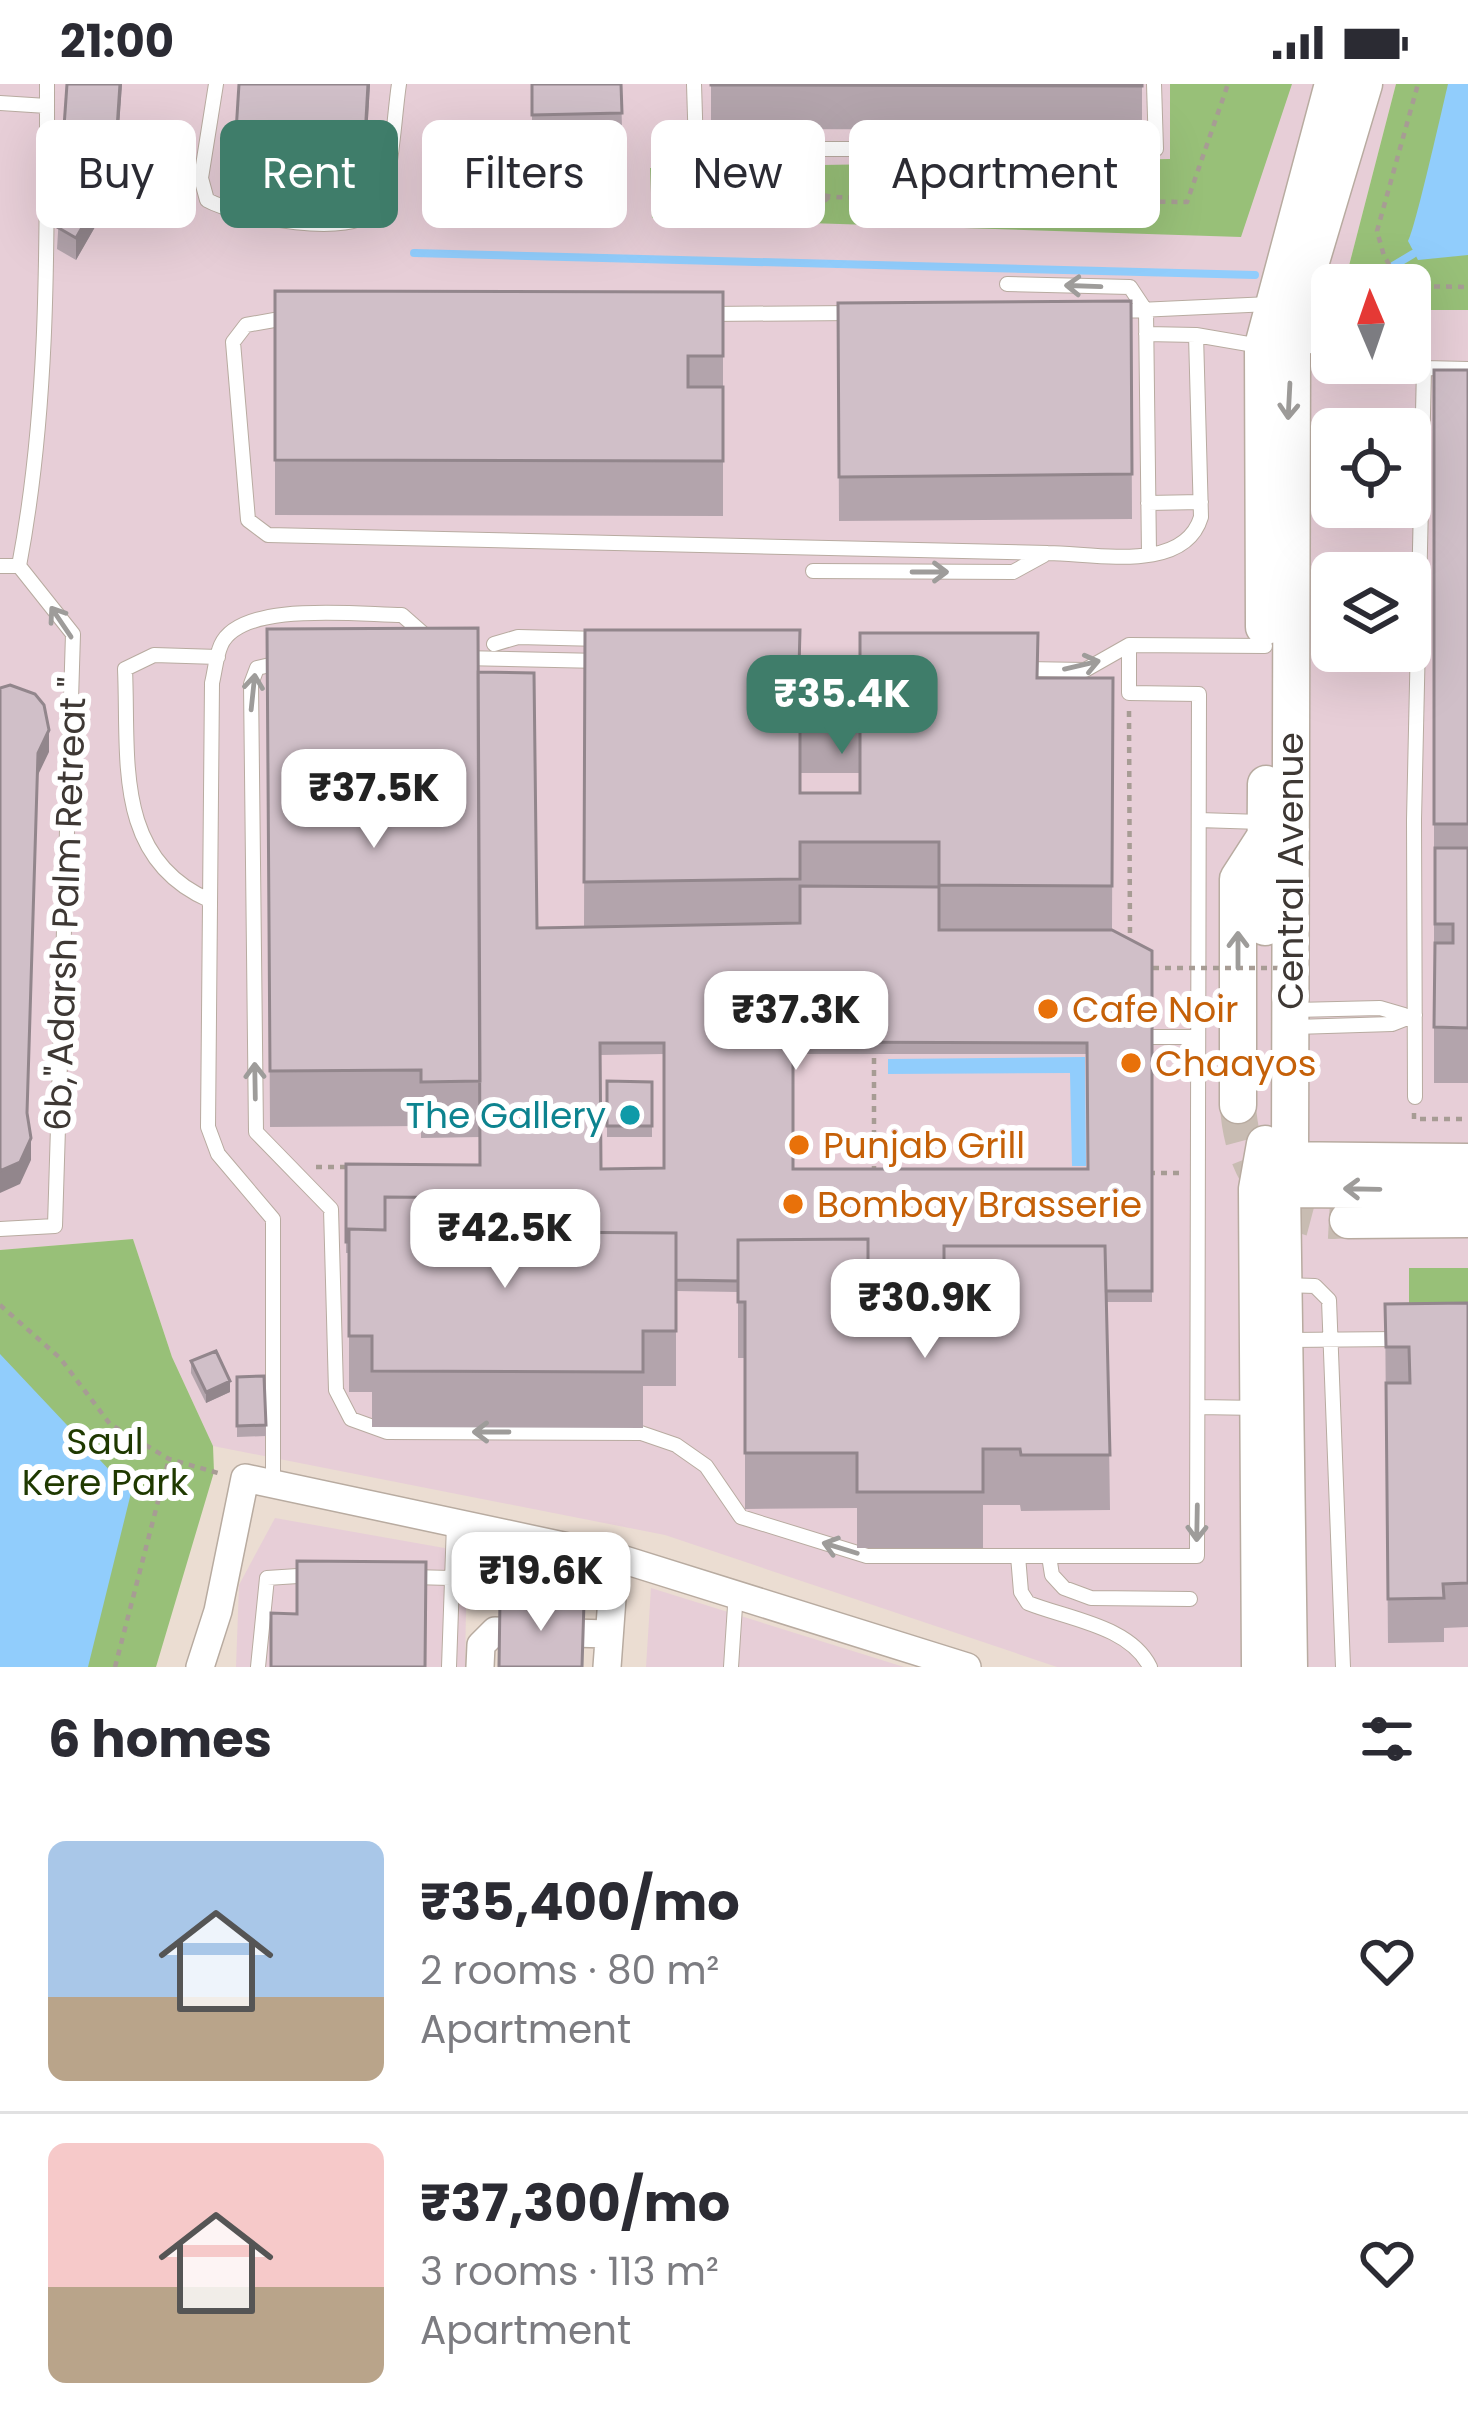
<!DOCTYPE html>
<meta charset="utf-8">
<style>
:root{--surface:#fff;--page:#f7f7f7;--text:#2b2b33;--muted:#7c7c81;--line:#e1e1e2;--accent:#3f7d6a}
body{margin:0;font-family:Poppins,sans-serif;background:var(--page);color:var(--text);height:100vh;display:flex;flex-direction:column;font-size:45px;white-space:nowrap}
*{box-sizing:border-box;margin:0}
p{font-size:39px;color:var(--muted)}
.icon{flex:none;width:66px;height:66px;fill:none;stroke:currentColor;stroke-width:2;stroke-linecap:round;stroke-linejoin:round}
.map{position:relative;height:1583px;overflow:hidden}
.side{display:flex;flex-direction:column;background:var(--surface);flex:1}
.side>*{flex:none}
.guide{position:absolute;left:36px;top:36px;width:1398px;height:108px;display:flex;gap:24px}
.needle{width:78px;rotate:358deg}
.controls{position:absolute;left:1311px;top:180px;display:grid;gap:24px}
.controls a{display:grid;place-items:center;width:120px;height:120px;border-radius:18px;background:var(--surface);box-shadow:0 12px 48px #0002;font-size:60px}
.price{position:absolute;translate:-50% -102px;padding:0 27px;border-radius:24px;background:#fff;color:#222;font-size:39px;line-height:78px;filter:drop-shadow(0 3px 6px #0008)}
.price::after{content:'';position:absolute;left:50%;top:72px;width:36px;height:27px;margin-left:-18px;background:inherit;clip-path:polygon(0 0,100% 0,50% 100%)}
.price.selected{background:var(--accent);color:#fff}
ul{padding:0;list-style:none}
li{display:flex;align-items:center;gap:36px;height:300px;padding:0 48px}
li+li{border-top:3px solid var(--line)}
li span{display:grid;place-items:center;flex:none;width:336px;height:240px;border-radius:18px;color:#555}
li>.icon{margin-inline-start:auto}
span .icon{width:144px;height:144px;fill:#fffc;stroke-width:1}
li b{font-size:51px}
h2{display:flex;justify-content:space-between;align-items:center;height:144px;padding:0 48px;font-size:51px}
.chip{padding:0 42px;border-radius:18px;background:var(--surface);box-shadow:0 12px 48px #0002;font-size:42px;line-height:108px}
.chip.selected{background:var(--accent);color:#fff}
.status{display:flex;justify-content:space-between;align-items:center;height:84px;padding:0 60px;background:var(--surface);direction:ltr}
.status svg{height:33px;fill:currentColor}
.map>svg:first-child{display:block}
.commercial{fill:#e7ced7;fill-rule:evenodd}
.green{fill:#98c078}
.water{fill:#91cdfc}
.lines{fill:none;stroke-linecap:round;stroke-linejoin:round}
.stream{stroke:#91cdfc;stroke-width:8}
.secondary-tunnel{stroke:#c8bcb2;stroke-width:36;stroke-dasharray:36 18;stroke-linecap:butt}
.lane-casing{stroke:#b8aba0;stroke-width:16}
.street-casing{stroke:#b8aba0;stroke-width:30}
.secondary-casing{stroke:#b8aba0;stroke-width:39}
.path{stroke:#a79c94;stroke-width:4.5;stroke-dasharray:6 6;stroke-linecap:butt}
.lane{stroke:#fff;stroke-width:14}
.street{stroke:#fff;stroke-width:27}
.secondary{stroke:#fff;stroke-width:36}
.path-bridge{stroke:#a79c94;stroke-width:4.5;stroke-dasharray:6 6;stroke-linecap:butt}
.wall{fill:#b3a4ac;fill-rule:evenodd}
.shaded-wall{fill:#92868c}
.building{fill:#d0bfc8;stroke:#92868c;stroke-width:3;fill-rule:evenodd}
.oneway{stroke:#9e9c9a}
.food-dot{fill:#e8710a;stroke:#fff;stroke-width:4.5}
.culture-dot{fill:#0f9aa8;stroke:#fff;stroke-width:4.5}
.labels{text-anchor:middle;stroke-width:12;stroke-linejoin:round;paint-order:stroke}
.street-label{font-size:36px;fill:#3e3834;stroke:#fff}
.food-label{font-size:36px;fill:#c56008;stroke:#fff;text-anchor:start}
.culture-label{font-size:36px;fill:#0d838f;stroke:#fff;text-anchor:end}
.park-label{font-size:36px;fill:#1f3900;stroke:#fff}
</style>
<div class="status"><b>21:00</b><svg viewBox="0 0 49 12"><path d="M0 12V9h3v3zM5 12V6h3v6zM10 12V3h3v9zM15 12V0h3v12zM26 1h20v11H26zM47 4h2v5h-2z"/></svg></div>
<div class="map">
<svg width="1468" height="1583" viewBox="0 0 1468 1583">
<rect width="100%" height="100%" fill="#ebddd2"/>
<!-- commercial -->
<path class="commercial" d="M 0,0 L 1396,0 L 1344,201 L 1332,201 L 1332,279 L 1410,279 L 1410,226 L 1468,226 L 1468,1583 L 1057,1583 L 665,1451 L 213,1362 L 172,1273 L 133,1155 L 0,1166 ZM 1332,345 L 1410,345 L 1410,423 L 1332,423 ZM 1332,489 L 1410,489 L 1410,567 L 1332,567 Z
M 275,1434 L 467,1468 L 465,1583 L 236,1583 L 239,1501 Z
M 651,1504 L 904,1583 L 646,1583 Z"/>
<!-- green -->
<path class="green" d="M 1170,0 L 1292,0 L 1241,153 L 652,134 L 650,84 L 1170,75 Z
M 1396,0 L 1468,0 L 1468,226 L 1410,226 L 1410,201 L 1344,201 Z
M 133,1155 L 172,1273 L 213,1362 L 214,1388 L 156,1583 L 0,1583 L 0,1166 Z
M 1409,1184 L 1468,1184 L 1468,1232 L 1409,1232 Z"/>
<!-- water -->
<path class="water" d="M 1448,0 L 1468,0 L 1468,171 L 1418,176 L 1408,157 C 1414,150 1443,21 1448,0 Z
M 1085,973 L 1086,1082 L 1072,1082 L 1070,989 L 888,990 L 888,975 Z
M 0,1270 L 131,1409 L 88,1583 L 0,1583 Z"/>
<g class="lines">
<!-- stream -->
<path class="stream" d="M 414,169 L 1255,191
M 1342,201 L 1371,195 L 1413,170"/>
<!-- secondary-tunnel -->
<path class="secondary-tunnel" d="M 1238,1021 C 1241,1085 1278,1145 1348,1136"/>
<defs>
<path id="lane" d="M 216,0 L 201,94 L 207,116 C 236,132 358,158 378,121 C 392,95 394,32 399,0
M 694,0 L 696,65 L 1156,65 L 1154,0
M 0,19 L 47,22
M 1007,200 L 1130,203 L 1146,227 L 1149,469
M 1117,227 L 1270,220
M 709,230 L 855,229
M 291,233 L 246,241 L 233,258 L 248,436 L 268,451 L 1048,469 C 1094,469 1184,490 1201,433 L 1196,251
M 1146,250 L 1196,251 L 1260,262
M 1294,263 L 1332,261
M 1410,268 L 1424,284 L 1468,285
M 1148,419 L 1201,418
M 0,482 L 19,482 L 73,550 L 55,1142 L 0,1145
M 19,482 C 49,324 47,161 47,0
M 813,487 L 1013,488 L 1044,471
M 494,560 L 518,553 L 601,555
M 461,574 L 601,577
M 283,578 L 257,584 L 251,600 L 256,1048 L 331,1125 L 336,1306 L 351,1335 L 387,1348 L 641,1349 L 676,1361 L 706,1382 L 741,1433 L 867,1472 L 1197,1472 L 1199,610 L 1129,609 L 1129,561
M 785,580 L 876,582
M 1025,585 L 1085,586 L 1129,561 L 1265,562
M 1199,736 L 1261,738
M 209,816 C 113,774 129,674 125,585 L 154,571 L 218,573
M 1295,926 L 1380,924 L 1404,931
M 1295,943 L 1392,940 L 1415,931
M 1136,953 L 1197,953
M 1415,1013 L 1414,736 L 1424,284
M 1284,1201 L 1315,1202 L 1329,1216 L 1343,1583
M 1289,1256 L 1399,1255
M 1198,1323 L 1259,1324
M 273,1398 L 273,1135 L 218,1070 L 208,1043 L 212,599 C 215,587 216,572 221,561 C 241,516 360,531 402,531 L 427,553
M 1018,1472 L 1021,1508 L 1028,1519 C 1068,1535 1130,1542 1150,1583
M 1049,1472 L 1052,1491 L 1064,1504 L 1091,1514 L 1190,1515
M 413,1493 L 450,1494
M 258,1583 L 267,1494 L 313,1491
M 449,1583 L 454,1440
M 731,1583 L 736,1507"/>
<path id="street" d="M 200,1583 L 218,1527 L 245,1394 L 615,1473 L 967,1583
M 480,1583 L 481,1561 L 495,1547 L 609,1550
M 607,1583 L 615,1473"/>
<path id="secondary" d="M 1264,543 L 1263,262 L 1333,0
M 1265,843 L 1266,700
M 1238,1021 L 1238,795 L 1265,753
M 1269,1076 L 1468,1078
M 1262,1105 L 1468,1106
M 1348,1136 L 1468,1135
M 1260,1583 L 1257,1105 L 1265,1060
M 1289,1583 L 1282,1104 L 1290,1076 L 1292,263 L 1298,221 L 1364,0"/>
</defs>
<!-- lane casing -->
<use href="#lane" class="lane-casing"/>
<!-- street casing -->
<use href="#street" class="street-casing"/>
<!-- secondary casing -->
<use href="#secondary" class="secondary-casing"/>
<!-- path -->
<path class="path" d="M 829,113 C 803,136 771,137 743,116 C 785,87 796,110 836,113 C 852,114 869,113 886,112 C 909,87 938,88 960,114 C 973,114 997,119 1008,114 C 1046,96 1061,75 1100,117 L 1187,118 L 1228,0
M 887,114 C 909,136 938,137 960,114
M 1007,115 C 1037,138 1070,139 1100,117
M 1402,201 L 1384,172 L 1377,147 L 1418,0
M 1410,202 L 1468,203
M 1129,627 L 1130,856
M 1414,1029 L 1414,1035 L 1468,1035
M 316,1083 L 346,1083
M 874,1088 L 874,967
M 1149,1089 L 1179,1089
M 0,1221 L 60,1274 L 110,1340 L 169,1375 L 218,1389
M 115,1583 L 169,1375"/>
<!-- lane -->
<use href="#lane" class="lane"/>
<!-- street -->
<use href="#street" class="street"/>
<!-- secondary -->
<use href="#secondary" class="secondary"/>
<!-- path-bridge -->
<path class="path-bridge" d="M 1153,884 L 1305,884"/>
</g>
<!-- wall -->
<path class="wall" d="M 67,0 L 122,0 L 113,127 L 99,136 L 76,176 L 57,165 Z
M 370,0 L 364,103 L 235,96 L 235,64 Z
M 532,0 L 621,0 L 622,46 L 532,47 Z
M 711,0 L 1142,0 L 1142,46 L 711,45 Z
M 275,207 L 723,208 L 723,432 L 275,431 Z
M 1131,217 L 1132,435 L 839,437 L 838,219 Z
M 1434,286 L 1468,286 L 1468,999 L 1434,999 Z
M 267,545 L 478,588 L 537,844 L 584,843 L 585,546 L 800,584 L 1038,594 L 1113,594 L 1112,846 L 1152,867 L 1152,1218 L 1107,1218 L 1110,1426 L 1021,1427 L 1020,1421 L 983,1421 L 983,1464 L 857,1464 L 857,1424 L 745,1425 L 745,1274 L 738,1274 L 738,1208 L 676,1207 L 676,1302 L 643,1302 L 643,1344 L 372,1343 L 372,1308 L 349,1308 L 349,1169 L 346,1169 L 346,1080 L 480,1081 L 480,1053 L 421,1054 L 421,1042 L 270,1043 ZM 800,689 L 860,689 L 860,709 L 800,709 ZM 664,970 L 664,1084 L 601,1085 L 600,971 ZM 793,970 L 1087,970 L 1088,1085 L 793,1085 Z
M 607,997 L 652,998 L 652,1053 L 607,1053 Z
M 1468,1219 L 1468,1543 L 1444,1544 L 1444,1558 L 1388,1559 L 1385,1220 Z
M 191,1277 L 230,1308 L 206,1319 L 191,1289 Z
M 264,1292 L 266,1352 L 237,1353 L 237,1293 Z"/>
<!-- shaded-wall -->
<path class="shaded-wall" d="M 120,0 L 122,0 L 113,127 L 99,136 L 76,176 L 76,154 L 99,114 Z
M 368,0 L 370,0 L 364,103 L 364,71 Z
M 49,646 L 49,668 L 38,691 L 38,669 Z
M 31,1054 L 31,1076 L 20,1100 L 0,1109 L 0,1087 Z
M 230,1297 L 230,1308 L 206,1319 L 206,1308 Z"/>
<!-- building -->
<path class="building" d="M 67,0 L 120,0 L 113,105 L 99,114 L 76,154 L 57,143 Z
M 239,0 L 368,0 L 364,71 L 235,64 Z
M 532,0 L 621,0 L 622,29 L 532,31 Z
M 1142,0 L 1142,2 L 711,1 L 711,0 Z
M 275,207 L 723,208 L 723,272 L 688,272 L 688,303 L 723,303 L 723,377 L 275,376 Z
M 1131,217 L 1132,390 L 839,393 L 838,219 Z
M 1434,286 L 1468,286 L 1468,740 L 1434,740 Z
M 478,544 L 480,997 L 421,998 L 421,986 L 270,987 L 267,545 Z
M 585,546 L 800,546 L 799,584 L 860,584 L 860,549 L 1038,549 L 1037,594 L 1113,594 L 1112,802 L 939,801 L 939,758 L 800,758 L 800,795 L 584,798 ZM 800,634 L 860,634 L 860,709 L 800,709 Z
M 478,588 L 534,589 L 537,844 L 800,839 L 800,802 L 939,803 L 939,846 L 1112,846 L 1152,867 L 1152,1207 L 1106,1207 L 1105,1162 L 944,1162 L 944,1237 L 868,1237 L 868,1155 L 738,1156 L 738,1197 L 676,1196 L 676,1149 L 521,1148 L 521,1114 L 385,1113 L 385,1146 L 349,1145 L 349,1158 L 346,1158 L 346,1080 L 480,1081 ZM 793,958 L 1087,959 L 1088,1085 L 793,1085 ZM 600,959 L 664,959 L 664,1084 L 601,1085 Z
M 10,601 L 35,610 L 44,621 L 49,646 L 38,669 L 27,1029 L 31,1054 L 20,1078 L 0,1087 L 0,604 Z
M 1435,764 L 1468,764 L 1468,944 L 1434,943 L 1435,859 L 1453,859 L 1453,840 L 1435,840 Z
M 607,997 L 652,998 L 652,1042 L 607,1042 Z
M 385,1113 L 521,1114 L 521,1148 L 676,1149 L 676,1247 L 643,1247 L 643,1288 L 372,1287 L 372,1252 L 349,1252 L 349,1145 L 385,1146 Z
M 868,1155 L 868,1237 L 944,1237 L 944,1162 L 1105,1162 L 1110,1371 L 1021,1371 L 1020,1365 L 983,1365 L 983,1408 L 857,1408 L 857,1369 L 745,1369 L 745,1218 L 738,1218 L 738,1156 Z
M 1468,1219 L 1468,1499 L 1443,1500 L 1444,1514 L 1388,1515 L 1386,1299 L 1410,1299 L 1409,1263 L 1386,1263 L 1385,1220 Z
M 216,1267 L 230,1297 L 206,1308 L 191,1277 Z
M 264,1292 L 266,1341 L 237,1342 L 237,1293 Z
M 297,1477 L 426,1478 L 425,1583 L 271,1583 L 271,1529 L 297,1530 Z
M 500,1515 L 584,1518 L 582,1583 L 499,1583 Z"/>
<!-- one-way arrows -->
<defs><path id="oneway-shaft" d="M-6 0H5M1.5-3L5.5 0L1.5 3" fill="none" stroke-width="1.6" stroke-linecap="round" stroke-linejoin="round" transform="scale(3)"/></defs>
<g class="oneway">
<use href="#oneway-shaft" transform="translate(1083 202) rotate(-178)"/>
<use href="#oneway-shaft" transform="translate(1289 317) rotate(93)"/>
<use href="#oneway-shaft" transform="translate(930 488)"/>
<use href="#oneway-shaft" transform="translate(61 538) rotate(-124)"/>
<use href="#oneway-shaft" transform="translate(1082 581) rotate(-13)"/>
<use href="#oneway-shaft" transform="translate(253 608) rotate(-84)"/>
<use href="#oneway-shaft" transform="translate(1238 866) rotate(-90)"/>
<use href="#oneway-shaft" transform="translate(255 997) rotate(-91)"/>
<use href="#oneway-shaft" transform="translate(1362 1105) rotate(-179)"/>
<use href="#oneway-shaft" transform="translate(491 1348) rotate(-180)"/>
<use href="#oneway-shaft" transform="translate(1197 1439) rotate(91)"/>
<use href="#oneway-shaft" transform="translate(840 1464) rotate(-163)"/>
</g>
<!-- markers -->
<g class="food-dot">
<circle cx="1048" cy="925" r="12"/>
<circle cx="1131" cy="979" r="12"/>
<circle cx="799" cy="1061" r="12"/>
<circle cx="793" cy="1120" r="12"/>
</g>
<circle class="culture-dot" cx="630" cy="1031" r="12"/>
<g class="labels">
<!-- street labels -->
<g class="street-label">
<text transform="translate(1290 787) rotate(-90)" y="13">Central Avenue</text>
<text transform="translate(65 820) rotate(-88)" y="13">6b,"Adarsh Palm Retreat "</text>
</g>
<!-- food labels -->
<g class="food-label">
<text x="1072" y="938">Cafe Noir</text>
<text x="1155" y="992">Chaayos</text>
<text x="823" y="1074">Punjab Grill</text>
<text x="817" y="1133">Bombay Brasserie</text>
</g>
<!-- culture labels -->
<g class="culture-label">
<text x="606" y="1044">The Gallery</text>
</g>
<!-- park labels -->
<g class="park-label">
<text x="105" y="1370">Saul<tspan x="105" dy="41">Kere Park</tspan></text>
</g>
</g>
</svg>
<div class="controls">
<a><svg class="needle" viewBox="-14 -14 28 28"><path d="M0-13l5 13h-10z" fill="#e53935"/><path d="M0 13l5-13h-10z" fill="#7c7c81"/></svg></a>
<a><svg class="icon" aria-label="locate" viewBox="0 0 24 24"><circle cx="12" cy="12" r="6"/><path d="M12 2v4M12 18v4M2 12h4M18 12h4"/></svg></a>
<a><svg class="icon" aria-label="layers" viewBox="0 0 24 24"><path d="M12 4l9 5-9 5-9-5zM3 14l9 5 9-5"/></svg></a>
</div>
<b class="price selected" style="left:842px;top:673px">₹35.4K</b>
<b class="price" style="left:374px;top:767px">₹37.5K</b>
<b class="price" style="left:796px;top:989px">₹37.3K</b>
<b class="price" style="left:505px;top:1207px">₹42.5K</b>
<b class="price" style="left:925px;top:1277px">₹30.9K</b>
<b class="price" style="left:541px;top:1550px">₹19.6K</b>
<div class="guide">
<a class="chip">Buy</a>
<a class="chip selected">Rent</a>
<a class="chip">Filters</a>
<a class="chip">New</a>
<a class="chip">Apartment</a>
</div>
</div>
<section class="side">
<h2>6 homes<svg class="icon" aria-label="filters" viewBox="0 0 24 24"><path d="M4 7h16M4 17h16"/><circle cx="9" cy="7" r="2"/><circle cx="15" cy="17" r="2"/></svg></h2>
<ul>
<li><span style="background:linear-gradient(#a9c7e8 65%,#b9a48a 0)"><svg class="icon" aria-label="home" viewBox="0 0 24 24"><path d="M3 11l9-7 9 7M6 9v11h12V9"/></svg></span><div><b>₹35,400/mo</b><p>2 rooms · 80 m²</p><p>Apartment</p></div><svg class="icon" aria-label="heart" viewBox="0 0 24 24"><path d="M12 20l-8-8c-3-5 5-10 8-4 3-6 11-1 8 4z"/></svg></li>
<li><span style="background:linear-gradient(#f6c9c9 60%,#b9a48a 0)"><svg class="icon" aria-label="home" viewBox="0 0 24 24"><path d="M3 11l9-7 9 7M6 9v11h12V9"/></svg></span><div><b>₹37,300/mo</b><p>3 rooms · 113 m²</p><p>Apartment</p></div><svg class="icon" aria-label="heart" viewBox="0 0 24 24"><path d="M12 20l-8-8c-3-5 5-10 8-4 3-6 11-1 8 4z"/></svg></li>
</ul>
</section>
